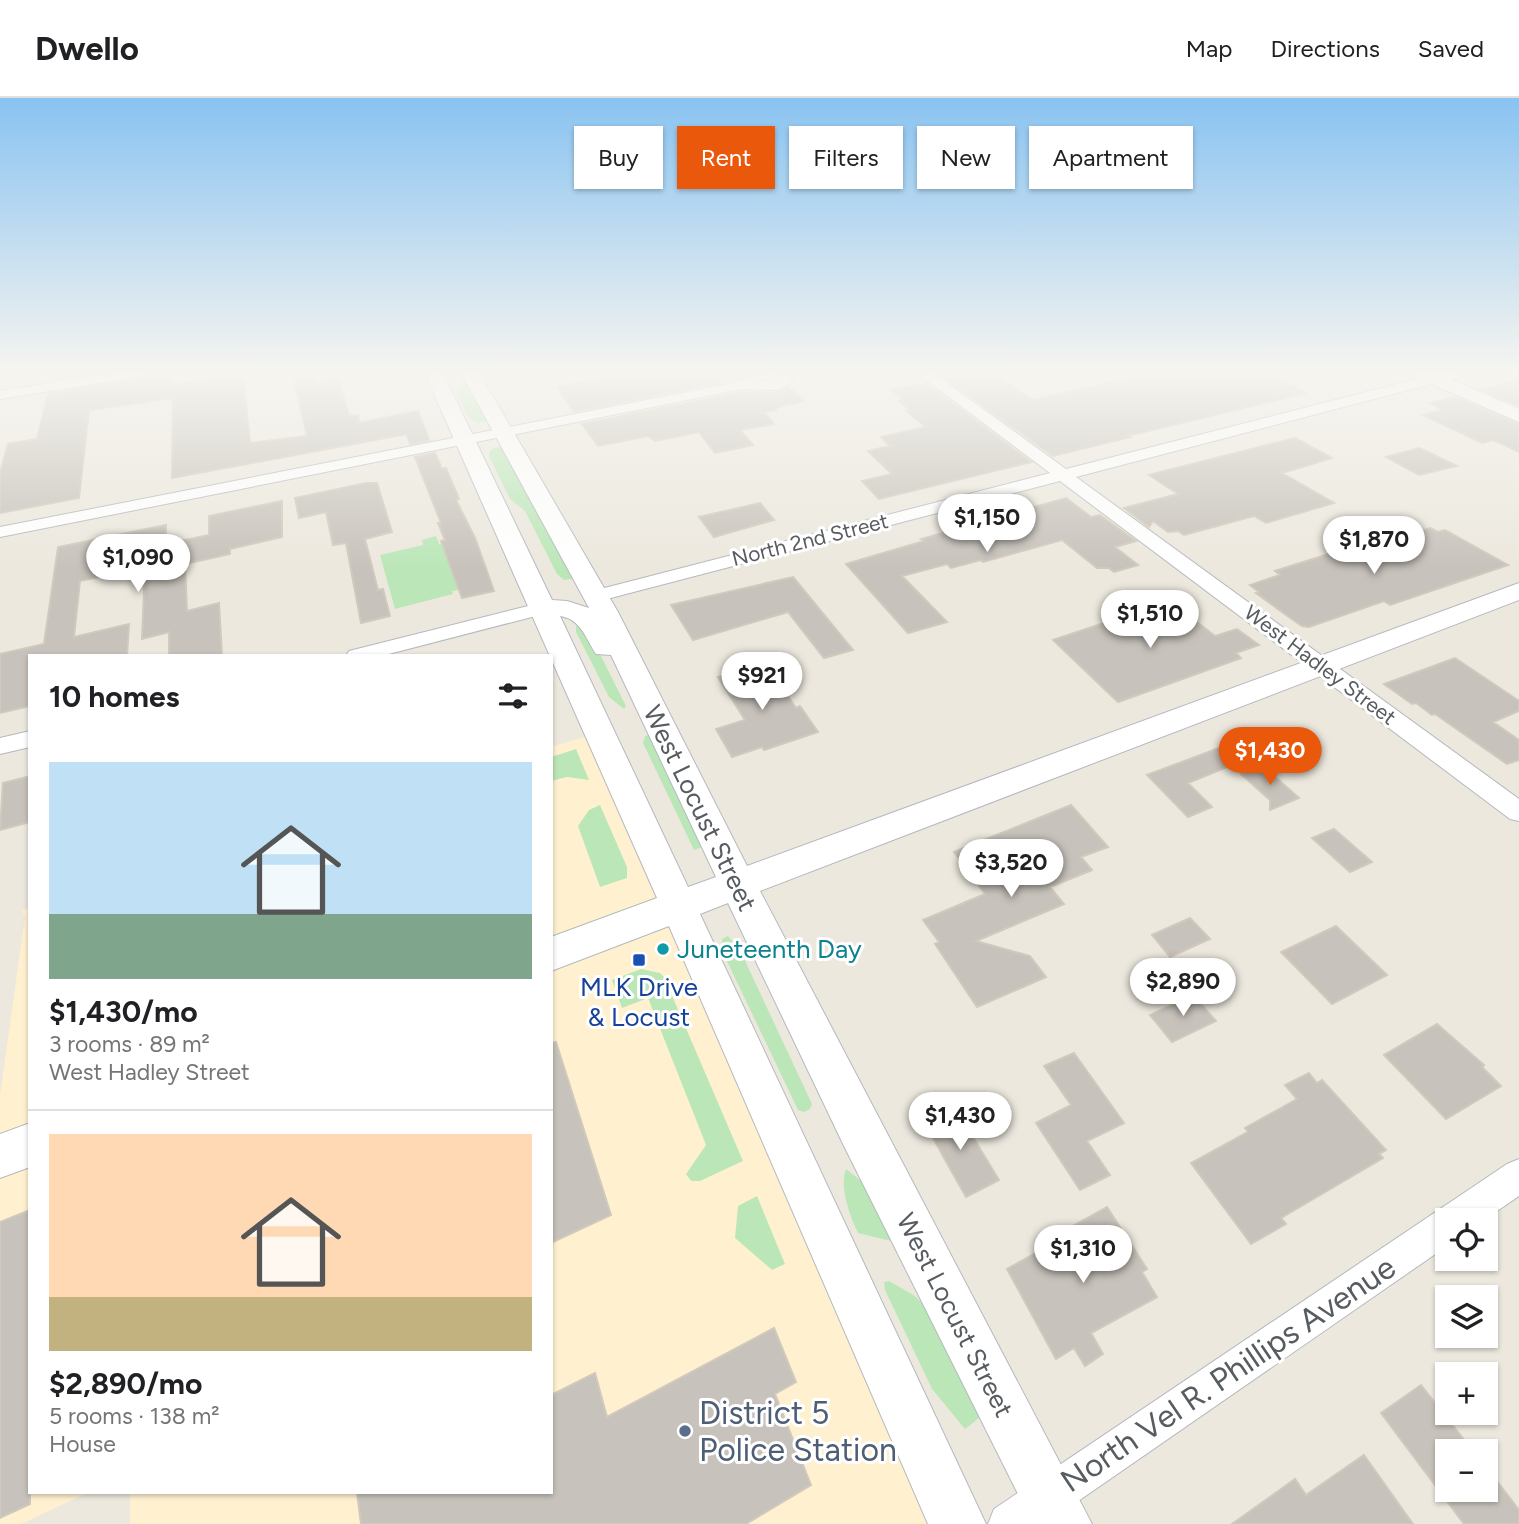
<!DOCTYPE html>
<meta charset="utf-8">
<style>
:root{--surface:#fff;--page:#f2f2f2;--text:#202124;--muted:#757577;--line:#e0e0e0;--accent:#ea580c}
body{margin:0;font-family:Figtree,sans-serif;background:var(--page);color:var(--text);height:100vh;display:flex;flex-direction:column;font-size:26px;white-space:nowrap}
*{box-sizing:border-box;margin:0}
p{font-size:23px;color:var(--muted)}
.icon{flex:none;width:38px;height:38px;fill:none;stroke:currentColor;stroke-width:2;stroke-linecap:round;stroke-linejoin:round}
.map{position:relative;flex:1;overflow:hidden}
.side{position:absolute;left:28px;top:556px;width:525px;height:840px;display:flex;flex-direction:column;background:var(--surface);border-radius:0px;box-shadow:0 2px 5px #0004}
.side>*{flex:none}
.guide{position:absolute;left:574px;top:28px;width:665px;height:63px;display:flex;gap:14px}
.fabs{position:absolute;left:1435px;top:1110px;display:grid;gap:14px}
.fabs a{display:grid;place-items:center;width:63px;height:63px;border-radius:0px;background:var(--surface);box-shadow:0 2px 5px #0004;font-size:35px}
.price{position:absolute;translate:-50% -60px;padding:0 16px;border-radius:24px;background:#fff;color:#222;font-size:23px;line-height:46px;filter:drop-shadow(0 2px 4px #0008)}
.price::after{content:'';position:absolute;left:50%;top:42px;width:21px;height:16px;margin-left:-10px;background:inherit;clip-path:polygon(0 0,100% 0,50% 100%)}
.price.active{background:var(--accent);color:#fff}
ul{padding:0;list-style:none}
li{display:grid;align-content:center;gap:14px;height:371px;padding:0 21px}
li+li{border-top:2px solid var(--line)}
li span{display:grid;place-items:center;height:217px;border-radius:0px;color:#555}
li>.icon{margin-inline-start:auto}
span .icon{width:126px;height:126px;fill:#fffc;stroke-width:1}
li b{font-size:30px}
h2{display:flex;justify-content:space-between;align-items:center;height:84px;padding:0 21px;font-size:30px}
.tag{padding:0 24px;border-radius:0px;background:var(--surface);box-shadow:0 2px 5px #0004;font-size:24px;line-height:63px}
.tag.active{background:var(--accent);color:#fff}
header{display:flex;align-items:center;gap:42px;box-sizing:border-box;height:98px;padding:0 35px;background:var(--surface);border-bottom:2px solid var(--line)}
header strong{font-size:33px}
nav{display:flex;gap:38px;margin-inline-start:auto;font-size:24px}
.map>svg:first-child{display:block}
.commercial{fill:#fff1d0}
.green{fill:#bbe7b8}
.building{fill:#c7c2bb;stroke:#d1c9bc;stroke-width:2}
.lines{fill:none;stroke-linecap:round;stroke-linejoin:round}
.street-casing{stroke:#b4b8bd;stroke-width:2}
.secondary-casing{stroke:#b4b9bf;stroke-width:2}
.street{fill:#fff;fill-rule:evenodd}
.secondary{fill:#fff;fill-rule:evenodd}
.culture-dot{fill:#0f9aa8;stroke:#fff;stroke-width:2.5}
.transit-dot{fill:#1a4fb4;stroke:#fff;stroke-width:2.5}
.service-dot{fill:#5c6f8a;stroke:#fff;stroke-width:2.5}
.labels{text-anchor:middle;stroke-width:6;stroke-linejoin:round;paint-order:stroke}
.far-street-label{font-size:21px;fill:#575c61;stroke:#fff}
.street-label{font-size:26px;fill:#575c61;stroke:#fff}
.culture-label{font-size:26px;fill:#0d838f;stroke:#fff;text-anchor:start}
.transit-label{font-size:26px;fill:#164399;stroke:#fff}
.near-street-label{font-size:32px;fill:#575c61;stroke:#fff}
.near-service-label{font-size:32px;fill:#4e5e75;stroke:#fff;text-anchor:start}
</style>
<header>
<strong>Dwello</strong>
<nav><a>Map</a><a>Directions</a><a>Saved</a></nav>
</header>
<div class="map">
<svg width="1519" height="1426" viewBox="0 0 1519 1426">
<rect width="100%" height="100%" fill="#ece8de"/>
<!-- commercial -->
<path class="commercial" d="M 602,634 L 958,1426 L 130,1426 L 130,1395 L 551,1395 L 551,649 Z
M 30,810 L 30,1395 L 87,1395 L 21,1426 L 0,1426 L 0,998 L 25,819 L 22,812 Z"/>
<!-- green -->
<path class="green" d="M 461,283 L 469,286 L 487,319 L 486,323 L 477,325 L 468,319 L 456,294 Z
M 500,349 L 508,356 L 572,474 L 572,481 L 564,482 L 557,476 L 525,413 L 510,401 L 489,358 L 491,351 Z
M 436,438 L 439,446 L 442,446 L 459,492 L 452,493 L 453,496 L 395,511 L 380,457 L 423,447 L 422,442 Z
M 584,524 L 626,608 L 624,611 L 609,599 L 576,534 L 576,527 Z
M 649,637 L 702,749 L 694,752 L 643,645 L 645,638 Z
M 576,651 L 589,682 L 567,679 L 551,683 L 551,659 Z
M 600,707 L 627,769 L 627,780 L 600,789 L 578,728 L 589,712 Z
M 728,838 L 740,852 L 812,1006 L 810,1011 L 804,1014 L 798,1012 L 725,859 L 722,841 Z
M 641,871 L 660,875 L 664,879 L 743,1063 L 700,1083 L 691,1083 L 686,1076 L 706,1047 L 648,900 L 622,910 L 612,882 Z
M 846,1071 L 870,1090 L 899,1145 L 858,1135 C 850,1118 839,1090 846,1071 Z
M 757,1098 L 785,1166 L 772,1172 L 735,1140 L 738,1108 Z
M 889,1183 L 915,1198 L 936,1220 L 975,1292 L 979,1320 L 965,1331 L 932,1291 L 885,1192 L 884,1184 Z"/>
<!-- building -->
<path class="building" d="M 53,271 L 123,271 L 51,282 Z
M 292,271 L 313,271 L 316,284 L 338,280 L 349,318 L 358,317 L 359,325 L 418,313 L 429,342 L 410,346 L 407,336 L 172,380 L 173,300 L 89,312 L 79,400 L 0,415 L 0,375 L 8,346 L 37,341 L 48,296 L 164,278 L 171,274 L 173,298 L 173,287 L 243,276 L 250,345 L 307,338 Z
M 592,271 L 770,271 L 770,272 L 737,281 L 574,314 L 557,289 L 596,282 L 598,281 Z
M 1173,271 L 1258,271 L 1306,295 L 1127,338 L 1130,339 L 1053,358 L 946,281 L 985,273 L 996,281 L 1001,280 L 1032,302 Z
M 1519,282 L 1519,308 L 1481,292 Z
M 926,285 L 1031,364 L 879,401 L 862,383 L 892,376 L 868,353 L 890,348 L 881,339 L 926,329 L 906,313 L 910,312 L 899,303 L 904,302 L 891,292 Z
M 789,289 L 804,303 L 774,310 L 776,312 L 764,314 L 774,326 L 740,332 L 753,347 L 715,355 L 699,334 L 655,343 L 648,338 L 598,348 L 582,326 L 742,294 L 778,295 Z
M 1454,299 L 1519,326 L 1519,354 L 1493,342 L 1482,345 L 1423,317 L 1443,312 L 1431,305 Z
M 1295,340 L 1332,360 L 1282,375 L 1334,405 L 1266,425 L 1254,418 L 1184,437 L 1178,433 L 1168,434 L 1153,423 L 1149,429 L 1124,410 L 1178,396 L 1149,377 Z
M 1419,350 L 1457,368 L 1419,377 L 1386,359 Z
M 435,355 L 442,371 L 446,370 L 459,401 L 456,402 L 475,440 L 494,493 L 462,500 L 441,443 L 445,442 L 438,425 L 441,425 L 415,359 Z
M 366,385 L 377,385 L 392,434 L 365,441 L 378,492 L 383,491 L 390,518 L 361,525 L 346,445 L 333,447 L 326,414 L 299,420 L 295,400 Z
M 1066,400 L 1091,419 L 1100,417 L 1136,443 L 1115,449 L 1138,467 L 1114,474 L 1109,470 L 1097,470 L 1062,442 L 983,464 L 981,462 L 951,470 L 947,466 L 902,478 L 947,524 L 908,535 L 846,466 L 924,443 L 921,441 Z
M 282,403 L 282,439 L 230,451 L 230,456 L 185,466 L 187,513 L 219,505 L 222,558 L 169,558 L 169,534 L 142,541 L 145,469 L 80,483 L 74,539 L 129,526 L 127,558 L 30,558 L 30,608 L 0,615 L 0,556 L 44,546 L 58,449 L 166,427 L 166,446 L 209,437 L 209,418 Z
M 760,405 L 774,422 L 714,439 L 699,419 Z
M 1430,430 L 1438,434 L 1445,432 L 1508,467 L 1390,507 L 1384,503 L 1309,529 L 1302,528 L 1286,517 L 1256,495 L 1259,494 L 1250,487 L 1280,477 L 1275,473 L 1338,453 L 1350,451 L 1356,454 Z
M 793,479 L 853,552 L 824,560 L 788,514 L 693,542 L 671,507 Z
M 1170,503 L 1215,538 L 1237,531 L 1259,547 L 1236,555 L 1241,560 L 1118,604 L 1053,542 Z
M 1455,560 L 1519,603 L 1519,613 L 1493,624 L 1519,642 L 1519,662 L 1507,666 L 1435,616 L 1432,617 L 1416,605 L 1412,606 L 1384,586 Z
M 766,565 L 796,610 L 800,608 L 818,634 L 764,652 L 762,649 L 732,659 L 716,631 L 745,622 L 718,579 Z
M 1235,644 L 1252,659 L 1188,685 L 1212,709 L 1188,719 L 1147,677 Z
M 1263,668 L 1299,700 L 1270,712 L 1270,702 L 1241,676 Z
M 30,678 L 30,724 L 0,732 L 3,685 Z
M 1071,707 L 1108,749 L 1081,759 L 1092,772 L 1050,789 L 1064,806 L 976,843 L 1030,858 L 1046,879 L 977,909 L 935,846 L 939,844 L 923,822 L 985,796 L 954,754 Z
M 1334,731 L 1372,764 L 1350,774 L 1312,740 Z
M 1190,820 L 1210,841 L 1170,859 L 1152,837 Z
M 1336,828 L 1387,877 L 1332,906 L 1281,854 Z
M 1193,897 L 1216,923 L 1172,944 L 1150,917 Z
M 1437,926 L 1484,967 L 1482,969 L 1501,988 L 1446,1021 L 1384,957 Z
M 556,944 L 611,1117 L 551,1145 L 551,945 Z
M 1074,955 L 1124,1025 L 1087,1043 L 1110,1077 L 1080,1092 L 1036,1025 L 1071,1007 L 1044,968 Z
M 1309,975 L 1317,985 L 1322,982 L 1386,1052 L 1379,1056 L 1383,1060 L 1281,1120 L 1286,1126 L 1251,1146 L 1191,1065 L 1248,1034 L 1245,1030 L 1297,1001 L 1285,987 Z
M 939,1009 L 946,1022 L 959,1016 L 999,1082 L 966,1099 L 920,1017 Z
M 1107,1109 L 1147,1171 L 1142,1174 L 1157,1199 L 1091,1235 L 1103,1256 L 1085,1268 L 1074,1250 L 1056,1261 L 1007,1171 L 1072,1135 L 1069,1130 Z
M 30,1112 L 30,1406 L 0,1420 L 0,1124 Z
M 774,1230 L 796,1284 L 775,1296 L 811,1387 L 746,1426 L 361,1426 L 357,1395 L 551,1395 L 551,1297 L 595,1275 L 607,1319 Z
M 1421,1287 L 1473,1353 L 1447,1353 L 1447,1391 L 1486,1391 L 1486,1369 L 1519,1412 L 1519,1426 L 1464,1426 L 1381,1315 Z
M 1364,1357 L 1413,1426 L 1232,1426 L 1295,1381 L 1306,1397 Z"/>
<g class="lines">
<defs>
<path id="street" d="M 139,271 L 171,271 L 164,275 L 0,301 L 0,293 Z
M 912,271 L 928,271 L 1066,371 L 1456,271 L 1479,271 L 1477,274 L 1076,379 L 1519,701 L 1519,723 L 1510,721 L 1060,383 L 603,502 L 589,502 L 586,498 L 589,494 L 1050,375 Z
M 765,274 L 782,275 L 794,284 L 778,292 L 742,291 L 0,439 L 0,429 L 738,284 ZM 765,282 L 777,283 L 759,283 Z
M 544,504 L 551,506 L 554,510 L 551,514 L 381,558 L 346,558 L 349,553 Z
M 30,633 L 30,649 L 0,656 L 0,640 Z
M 1519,1061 L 1519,1098 L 1484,1122 L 1447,1122 L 1447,1148 L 1045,1426 L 988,1426 L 994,1411 L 1507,1066 Z"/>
<path id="secondary" d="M 423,271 L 441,271 L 552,502 L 567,503 L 589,510 L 459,271 L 477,271 L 618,514 L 747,768 L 1519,485 L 1519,502 L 760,793 L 1092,1426 L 1033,1426 L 844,1048 L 728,805 L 700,816 L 986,1426 L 928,1426 L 669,828 L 551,873 L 551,839 L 657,800 ZM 560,518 C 581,521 586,541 596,556 L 611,557 L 716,779 L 688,789 Z
M 1404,271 L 1428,271 L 1519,311 L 1519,324 L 1406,275 Z
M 30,1025 L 30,1069 L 0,1080 L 0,1036 Z"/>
</defs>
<!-- street casing -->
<use href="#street" class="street-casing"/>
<!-- secondary casing -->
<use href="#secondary" class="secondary-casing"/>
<!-- street -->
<use href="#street" class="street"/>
<!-- secondary -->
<use href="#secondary" class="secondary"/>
</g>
<!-- sky -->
<linearGradient id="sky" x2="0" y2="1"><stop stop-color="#89c3f1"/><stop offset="0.58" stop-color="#f6f5f0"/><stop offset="1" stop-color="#f6f5f0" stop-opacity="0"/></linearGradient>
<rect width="1519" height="471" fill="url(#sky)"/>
<!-- markers -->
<circle class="culture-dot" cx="663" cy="851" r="7"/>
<rect class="transit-dot" x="632" y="855" width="14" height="14" rx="3.5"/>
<circle class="service-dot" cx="685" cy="1333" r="7"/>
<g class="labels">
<!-- far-street labels -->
<g class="far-street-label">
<text transform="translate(810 442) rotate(-14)" y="7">North 2nd Street</text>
<text transform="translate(1320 567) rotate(37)" y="7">West Hadley Street</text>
</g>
<!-- street labels -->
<g class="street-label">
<text transform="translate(700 710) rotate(64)" y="9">West Locust Street</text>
<text transform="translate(955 1217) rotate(63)" y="9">West Locust Street</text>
</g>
<!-- culture labels -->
<g class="culture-label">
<text x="677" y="860">Juneteenth Day</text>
</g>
<!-- transit labels -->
<g class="transit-label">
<text x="639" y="898">MLK Drive<tspan x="639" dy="30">&amp; Locust</tspan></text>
</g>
<!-- near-street labels -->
<g class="near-street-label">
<text transform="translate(1228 1276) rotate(-34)" y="11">North Vel R. Phillips Avenue</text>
</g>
<!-- near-service labels -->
<g class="near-service-label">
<text x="699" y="1326">District 5<tspan x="699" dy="37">Police Station</tspan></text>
</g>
</g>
</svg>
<div class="fabs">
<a><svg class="icon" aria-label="locate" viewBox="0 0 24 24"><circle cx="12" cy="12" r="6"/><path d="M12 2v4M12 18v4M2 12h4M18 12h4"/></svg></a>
<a><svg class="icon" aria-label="layers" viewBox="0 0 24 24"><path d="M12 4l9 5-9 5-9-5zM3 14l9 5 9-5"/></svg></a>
<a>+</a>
<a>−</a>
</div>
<b class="price" style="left:987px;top:456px">$1,150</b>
<b class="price" style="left:1374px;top:478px">$1,870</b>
<b class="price" style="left:138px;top:496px">$1,090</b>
<b class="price" style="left:1150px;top:552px">$1,510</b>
<b class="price" style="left:762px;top:614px">$921</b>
<b class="price active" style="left:1270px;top:689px">$1,430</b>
<b class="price" style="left:1011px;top:801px">$3,520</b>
<b class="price" style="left:1183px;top:920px">$2,890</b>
<b class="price" style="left:960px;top:1054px">$1,430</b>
<b class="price" style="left:1083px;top:1187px">$1,310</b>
<div class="guide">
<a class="tag">Buy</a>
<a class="tag active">Rent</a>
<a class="tag">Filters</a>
<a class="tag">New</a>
<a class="tag">Apartment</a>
</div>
<section class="side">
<h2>10 homes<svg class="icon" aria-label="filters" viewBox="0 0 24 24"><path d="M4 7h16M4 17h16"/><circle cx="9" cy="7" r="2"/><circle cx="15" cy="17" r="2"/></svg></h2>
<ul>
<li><span style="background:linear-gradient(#bfe0f5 70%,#7fa58c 0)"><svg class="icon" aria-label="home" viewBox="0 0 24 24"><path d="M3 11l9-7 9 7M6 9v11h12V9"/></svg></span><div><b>$1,430/mo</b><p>3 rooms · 89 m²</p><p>West Hadley Street</p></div></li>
<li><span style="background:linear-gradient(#ffd9b3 75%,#c2b280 0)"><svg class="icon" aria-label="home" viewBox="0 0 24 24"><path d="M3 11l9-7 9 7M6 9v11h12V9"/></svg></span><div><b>$2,890/mo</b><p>5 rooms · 138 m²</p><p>House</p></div></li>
</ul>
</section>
</div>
